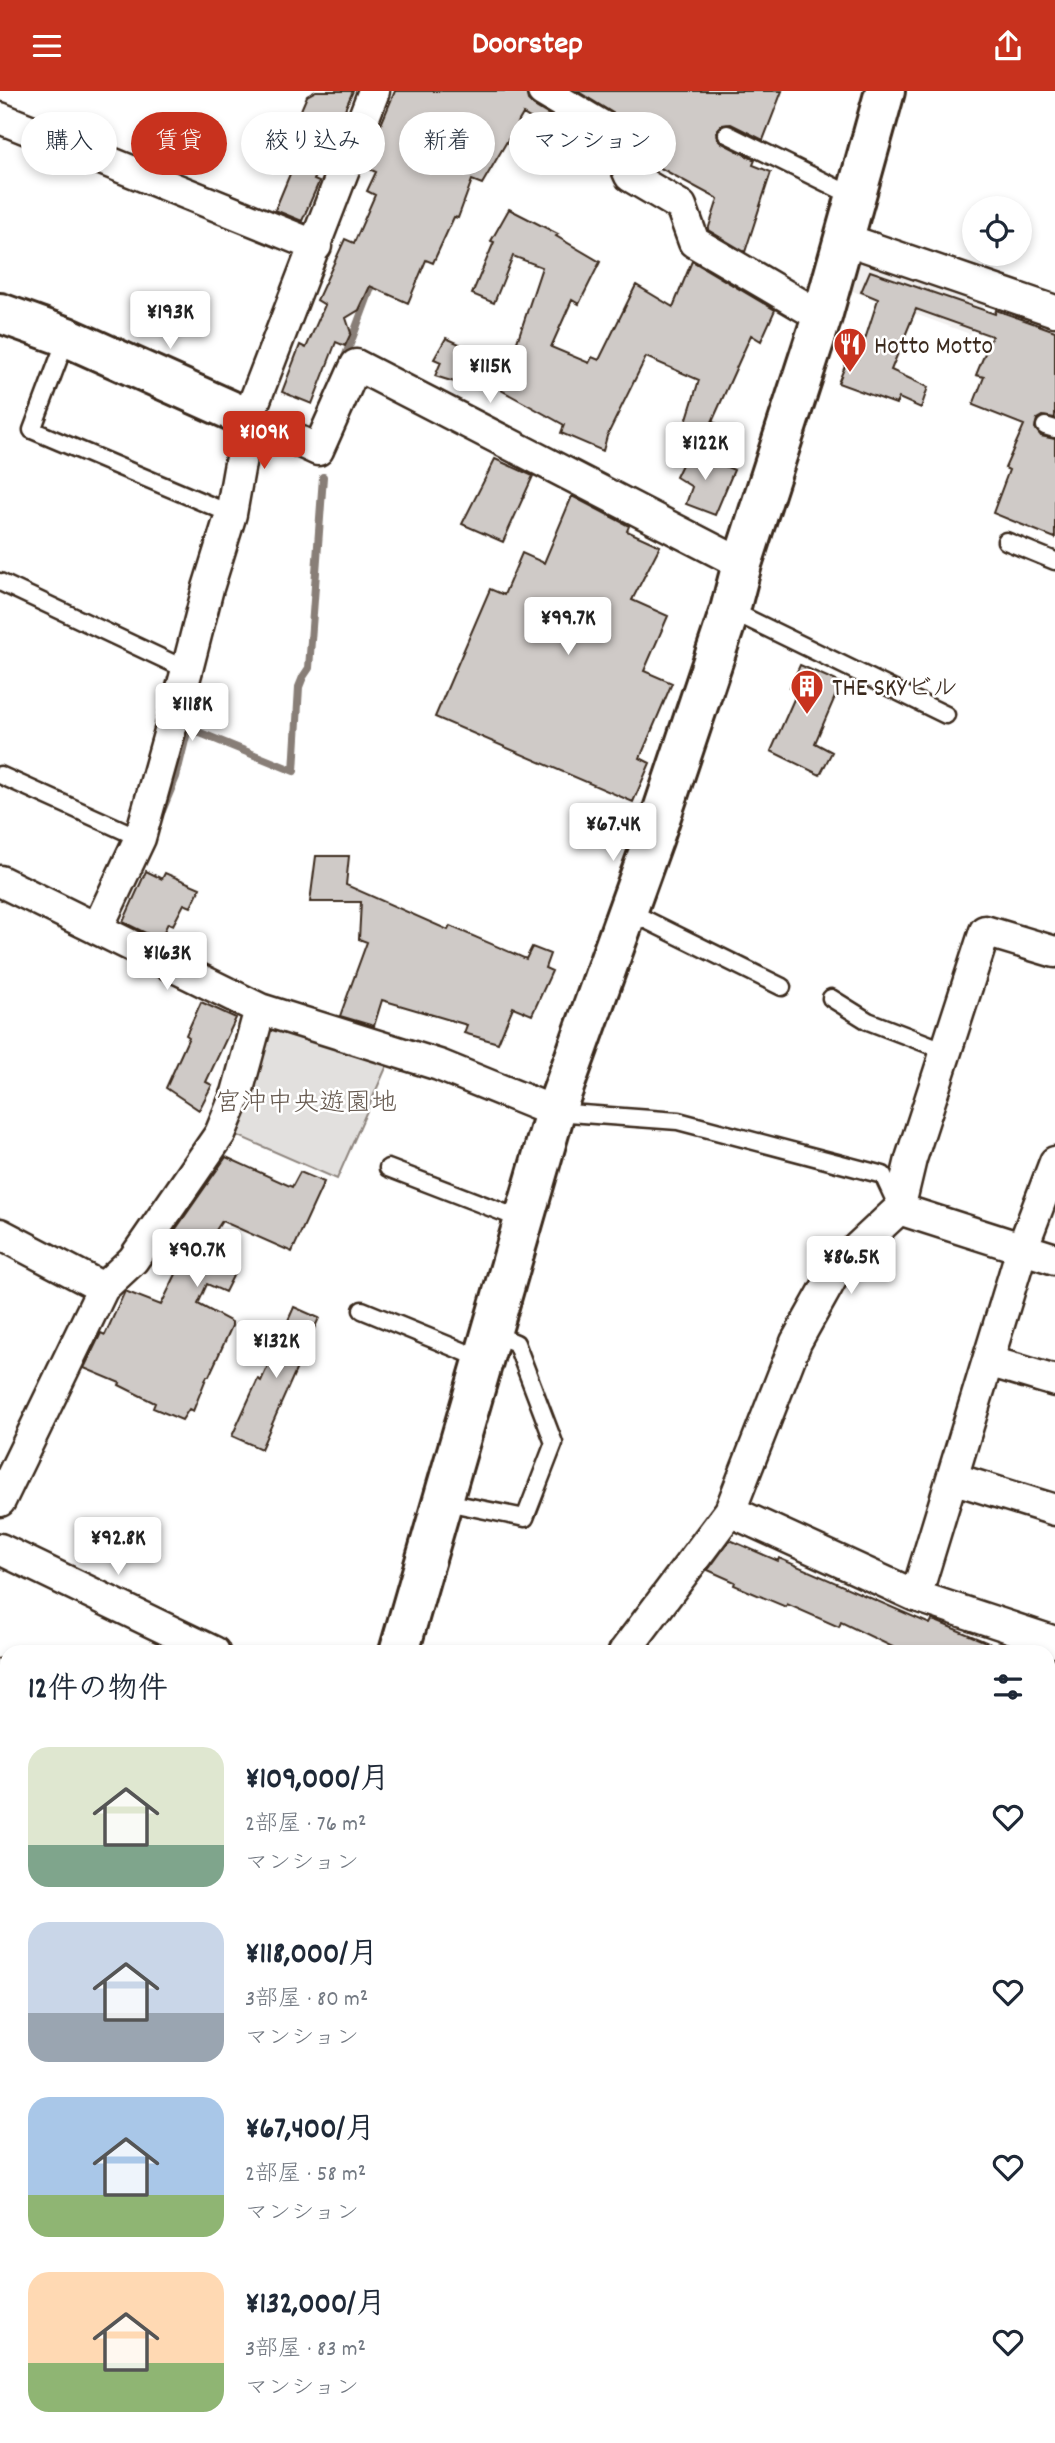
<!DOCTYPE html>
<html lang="ja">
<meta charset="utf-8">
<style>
:root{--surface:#fff;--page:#f6f6f7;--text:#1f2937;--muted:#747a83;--accent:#c8321e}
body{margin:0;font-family:Dekko,"Klee One",sans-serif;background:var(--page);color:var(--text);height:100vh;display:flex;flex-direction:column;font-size:26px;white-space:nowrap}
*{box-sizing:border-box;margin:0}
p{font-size:23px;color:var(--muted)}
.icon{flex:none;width:38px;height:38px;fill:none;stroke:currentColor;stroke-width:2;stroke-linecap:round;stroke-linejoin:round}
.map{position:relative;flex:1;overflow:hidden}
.details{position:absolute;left:0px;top:1554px;width:1055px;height:798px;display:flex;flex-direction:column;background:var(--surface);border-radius:21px 21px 0 0;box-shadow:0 4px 10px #0003}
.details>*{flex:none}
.guide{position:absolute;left:21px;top:21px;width:700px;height:63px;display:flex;gap:14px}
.fabs{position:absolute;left:962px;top:105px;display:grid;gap:14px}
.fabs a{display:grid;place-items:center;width:70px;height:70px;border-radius:50%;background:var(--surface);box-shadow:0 4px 10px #0003;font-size:35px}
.price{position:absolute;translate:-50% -60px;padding:0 16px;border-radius:7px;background:#fff;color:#222;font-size:23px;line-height:46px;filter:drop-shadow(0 2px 4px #0008)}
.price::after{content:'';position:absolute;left:50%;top:42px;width:21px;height:16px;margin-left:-10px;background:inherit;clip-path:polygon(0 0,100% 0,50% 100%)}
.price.on{background:var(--accent);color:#fff}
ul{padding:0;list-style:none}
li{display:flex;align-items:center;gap:21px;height:175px;padding:0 28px}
li span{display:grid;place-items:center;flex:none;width:196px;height:140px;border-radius:21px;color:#555}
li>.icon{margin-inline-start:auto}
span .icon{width:84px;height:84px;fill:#fffc;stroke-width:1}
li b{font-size:30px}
h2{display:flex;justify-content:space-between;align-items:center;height:84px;padding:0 28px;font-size:30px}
.pill{padding:0 24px;border-radius:32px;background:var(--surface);box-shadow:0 4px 10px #0003;font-size:24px;line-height:63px}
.pill.on{background:var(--accent);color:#fff}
header{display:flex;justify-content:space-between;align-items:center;height:91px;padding:0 28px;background:var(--accent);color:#fff;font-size:32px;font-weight:700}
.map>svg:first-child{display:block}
.built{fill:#f1efee}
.green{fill:#e2e0de;stroke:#8e857e;stroke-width:2}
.water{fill:#bcb6b3;stroke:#887e77;stroke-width:2}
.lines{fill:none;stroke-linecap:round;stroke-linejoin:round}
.stream{stroke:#887e77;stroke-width:8}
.building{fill:#cfcac7;stroke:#3b2a1e;stroke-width:2}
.lane-casing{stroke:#3b2a1e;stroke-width:21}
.street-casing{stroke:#3b2a1e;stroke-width:35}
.secondary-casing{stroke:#3b2a1e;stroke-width:44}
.lane{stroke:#fff;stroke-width:16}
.street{stroke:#fff;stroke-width:30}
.secondary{stroke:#fff;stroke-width:38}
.labels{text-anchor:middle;stroke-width:5;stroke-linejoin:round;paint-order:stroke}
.poi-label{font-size:26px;fill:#3b2a1e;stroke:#fff;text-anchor:start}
.park-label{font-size:26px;fill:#65584e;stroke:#fff}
</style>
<header><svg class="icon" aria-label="menu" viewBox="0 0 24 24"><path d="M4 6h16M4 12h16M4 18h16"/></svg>Doorstep<svg class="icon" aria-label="share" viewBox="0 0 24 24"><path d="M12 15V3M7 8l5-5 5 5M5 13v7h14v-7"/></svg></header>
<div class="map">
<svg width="1055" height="2352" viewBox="0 0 1055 2352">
<rect width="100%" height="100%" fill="#fff"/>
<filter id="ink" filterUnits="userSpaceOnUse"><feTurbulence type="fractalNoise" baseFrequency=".0143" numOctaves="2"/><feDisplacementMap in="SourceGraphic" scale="14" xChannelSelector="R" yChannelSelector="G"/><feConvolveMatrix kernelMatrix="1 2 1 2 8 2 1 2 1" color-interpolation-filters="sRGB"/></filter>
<g filter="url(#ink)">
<!-- built -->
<path class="built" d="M 859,170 L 984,214 L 970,243 L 847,198 Z"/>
<!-- green -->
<path class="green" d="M 267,934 L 388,972 L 337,1088 L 232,1042 Z
M 1055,2022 L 1055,2281 L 1048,2278 L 1048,2037 Z"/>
<!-- water -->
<path class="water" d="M 1055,2083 L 1055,2215 L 1048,2212 L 1048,2099 Z"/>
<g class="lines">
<!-- stream -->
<path class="stream" d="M 344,269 L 375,186
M 162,720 L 176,686 L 188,637 L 294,680 L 299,596 L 303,586 L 309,577 L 323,386"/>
</g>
<!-- building -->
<path class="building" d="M 316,0 L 353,0 L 314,89 L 319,91 L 302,130 L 275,119 L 302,54 L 288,49 L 307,5 Z
M 395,0 L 526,0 L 528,9 L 534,15 L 587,47 L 580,57 L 523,23 L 482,93 L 472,89 L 458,127 L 454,126 L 433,172 L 426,169 L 408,212 L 370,195 L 359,219 L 346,227 L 351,242 L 345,255 L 336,251 L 312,313 L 282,301 L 300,254 L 306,257 L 325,214 L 317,209 L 345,148 L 354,152 L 375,104 L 367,100 L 376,81 L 369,78 L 378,52 L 374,50 Z
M 577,0 L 782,0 L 763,49 L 731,33 L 722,34 L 717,39 L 718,48 L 722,52 L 755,69 L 753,74 L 771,81 L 745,161 L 708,139 L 718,108 L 653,73 L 668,44 L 621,27 Z
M 509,118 L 558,143 L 556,145 L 600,171 L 579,213 L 572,209 L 551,256 L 589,272 L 592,266 L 599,269 L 636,194 L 673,216 L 692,170 L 775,219 L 761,250 L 751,244 L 712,331 L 718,333 L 707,357 L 681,347 L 699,289 L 646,266 L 607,345 L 603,360 L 561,342 L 564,334 L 501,299 L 542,176 L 513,165 L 494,212 L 472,203 L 494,151 L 491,150 Z
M 870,180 L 995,223 L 996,219 L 1055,240 L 1055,327 L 1042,325 L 1037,328 L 1035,337 L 1041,345 L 1055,348 L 1055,447 L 993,422 L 1009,379 L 1005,377 L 1024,334 L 973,314 L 984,286 L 976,284 L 992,245 L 916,218 L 891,279 L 928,296 L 921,317 L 899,307 L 896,313 L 838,292 L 850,263 L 859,267 L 878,208 L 861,201 Z
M 446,247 L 475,260 L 461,293 L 435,285 L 441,271 L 434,268 Z
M 689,359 L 734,379 L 715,424 L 686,413 L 692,396 L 676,386 Z
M 495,368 L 533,385 L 503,451 L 462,433 Z
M 572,405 L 629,435 L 627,440 L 660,455 L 632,509 L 668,525 L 644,580 L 672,592 L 640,667 L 650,672 L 633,711 L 435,626 L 490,498 L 504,504 L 522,462 L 544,472 Z
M 800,574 L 841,592 L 815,652 L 832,661 L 820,684 L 771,660 L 798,599 L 790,596 Z
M 316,765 L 349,765 L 346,794 L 448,839 L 450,835 L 526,868 L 532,856 L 550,863 L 545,877 L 552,880 L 532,924 L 513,916 L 498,952 L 464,942 L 467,934 L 382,909 L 374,935 L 340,925 L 367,851 L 359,848 L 361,811 L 310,811 Z
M 146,780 L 162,788 L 165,782 L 200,797 L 191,816 L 184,813 L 173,834 L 168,832 L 160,849 L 123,831 Z
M 201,911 L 236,927 L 206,991 L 212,994 L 199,1019 L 166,997 L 189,946 L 186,944 Z
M 226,1066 L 292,1096 L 300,1081 L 324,1091 L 292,1161 L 222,1130 L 198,1167 L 234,1183 L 225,1201 L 207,1193 L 198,1213 L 232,1231 L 232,1235 L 209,1285 L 207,1285 L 193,1320 L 189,1318 L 182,1329 L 153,1317 L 155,1312 L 119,1294 L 120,1292 L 84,1277 L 101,1242 L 105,1244 L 125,1200 L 161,1214 L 178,1179 L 157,1170 L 157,1165 Z
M 294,1216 L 319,1227 L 261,1358 L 232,1345 L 258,1288 L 261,1290 Z
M 730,1449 L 778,1470 L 779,1467 L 930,1533 L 932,1529 L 938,1531 L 1010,1561 L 903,1561 L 841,1531 L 839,1536 L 787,1513 L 786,1516 L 734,1494 L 735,1491 L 708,1479 Z"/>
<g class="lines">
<defs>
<path id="lane" d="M 727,43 L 855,106
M 67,246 L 32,339 L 231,423
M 1045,335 L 1055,338
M 1006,450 L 1055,470
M 0,491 L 187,579
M 730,519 L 946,624
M 0,684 L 140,747
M 628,820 L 782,896
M 831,907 L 868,930 L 946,960
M 555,1021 L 678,1030 L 883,1084 L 897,1114
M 388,1077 L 523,1129
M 362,1219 L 482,1268
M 441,1410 L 525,1427 L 554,1352 L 516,1252 L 490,1241
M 0,1982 L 7,1984
M 1048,2015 L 1055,2000
M 368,2352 L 370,2345
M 558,2352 L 561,2345"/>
<path id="street" d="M 543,0 L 610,40 L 630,85 L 681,115 L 694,151 L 822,226
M 0,27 L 316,155
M 845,148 L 1055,220
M 248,327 L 318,359 L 356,274 L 742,473
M 0,790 L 260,918 L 439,974 L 555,1021
M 97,838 L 140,747 L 187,579 L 208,497 L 231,423 L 248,327 L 374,0
M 899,1118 L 1055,1168
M 0,1143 L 103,1197
M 988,1270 L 1055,1290
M 952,1387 L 1055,1419
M 0,1410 L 103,1197 L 133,1169 L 220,1043 L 237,1002 L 260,918
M 730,1420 L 916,1505 L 1055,1551
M 0,1458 L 214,1561
M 916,1505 L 1022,1158 L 1055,1071
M 624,1561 L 730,1420 L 796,1251 L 839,1174 L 899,1118 L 911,1068 L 985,840 L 1055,861
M 0,1584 L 7,1588
M 1048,1692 L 1055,1695
M 0,1730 L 7,1726
M 0,2210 L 7,2212
M 610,2345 L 616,2352
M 26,2352 L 31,2345
M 894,2352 L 895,2345"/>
<path id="secondary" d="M 0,222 L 67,246 L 248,327
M 399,1561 L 555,1021 L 654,746 L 730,519 L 742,473 L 822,226 L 885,0
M 174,2352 L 176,2345"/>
</defs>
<!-- lane casing -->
<use href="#lane" class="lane-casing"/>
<!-- street casing -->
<use href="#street" class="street-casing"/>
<!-- secondary casing -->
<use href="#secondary" class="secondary-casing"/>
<!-- lane -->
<use href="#lane" class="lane"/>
<!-- street -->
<use href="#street" class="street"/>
<!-- secondary -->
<use href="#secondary" class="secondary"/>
</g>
</g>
<!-- icons -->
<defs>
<symbol id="restaurant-pin" viewBox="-11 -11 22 30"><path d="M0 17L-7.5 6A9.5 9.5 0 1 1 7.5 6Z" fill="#c8321e" stroke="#fff"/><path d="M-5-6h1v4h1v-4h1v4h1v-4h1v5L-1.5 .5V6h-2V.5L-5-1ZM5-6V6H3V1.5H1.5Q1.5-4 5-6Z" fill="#fff"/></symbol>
<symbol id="building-pin" viewBox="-11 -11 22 30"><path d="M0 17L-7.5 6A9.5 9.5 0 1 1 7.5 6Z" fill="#c8321e" stroke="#fff"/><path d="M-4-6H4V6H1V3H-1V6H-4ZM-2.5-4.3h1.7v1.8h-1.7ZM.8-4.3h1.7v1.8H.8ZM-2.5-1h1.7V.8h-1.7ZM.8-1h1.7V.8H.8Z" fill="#fff"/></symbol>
</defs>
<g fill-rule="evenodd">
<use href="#restaurant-pin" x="831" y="234" width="38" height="52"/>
<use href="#building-pin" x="788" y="576" width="38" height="52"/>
</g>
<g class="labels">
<!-- poi labels -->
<g class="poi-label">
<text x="874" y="262">Hotto Motto</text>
<text x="832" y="604">THE SKYビル</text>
</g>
<!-- park labels -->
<g class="park-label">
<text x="306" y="1019">宮沖中央遊園地</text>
</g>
</g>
</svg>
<div class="fabs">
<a><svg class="icon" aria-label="locate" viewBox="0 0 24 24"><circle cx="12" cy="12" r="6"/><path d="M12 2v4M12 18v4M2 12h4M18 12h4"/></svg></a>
</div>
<b class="price" style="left:170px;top:260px">¥193K</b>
<b class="price" style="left:490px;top:314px">¥115K</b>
<b class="price on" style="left:264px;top:380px">¥109K</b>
<b class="price" style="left:705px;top:391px">¥122K</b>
<b class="price" style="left:568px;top:566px">¥99.7K</b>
<b class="price" style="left:192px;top:652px">¥118K</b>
<b class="price" style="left:613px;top:772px">¥67.4K</b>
<b class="price" style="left:167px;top:901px">¥163K</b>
<b class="price" style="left:197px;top:1198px">¥90.7K</b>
<b class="price" style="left:851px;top:1205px">¥86.5K</b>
<b class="price" style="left:276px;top:1289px">¥132K</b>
<b class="price" style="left:118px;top:1486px">¥92.8K</b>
<div class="guide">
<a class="pill">購入</a>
<a class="pill on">賃貸</a>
<a class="pill">絞り込み</a>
<a class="pill">新着</a>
<a class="pill">マンション</a>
</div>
<section class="details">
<h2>12件の物件<svg class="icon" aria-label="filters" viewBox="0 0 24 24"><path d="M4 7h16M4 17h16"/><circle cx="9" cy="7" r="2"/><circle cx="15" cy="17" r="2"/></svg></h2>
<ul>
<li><span style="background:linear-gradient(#dfe7d0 70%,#7fa58c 0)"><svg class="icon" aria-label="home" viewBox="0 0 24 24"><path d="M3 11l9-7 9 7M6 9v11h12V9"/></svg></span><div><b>¥109,000/月</b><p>2部屋 · 76 m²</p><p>マンション</p></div><svg class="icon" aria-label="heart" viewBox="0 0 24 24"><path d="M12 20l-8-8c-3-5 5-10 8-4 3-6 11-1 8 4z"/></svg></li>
<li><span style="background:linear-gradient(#c9d6e8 65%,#9aa5b1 0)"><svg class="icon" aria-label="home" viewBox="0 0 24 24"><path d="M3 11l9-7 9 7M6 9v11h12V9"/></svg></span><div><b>¥118,000/月</b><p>3部屋 · 80 m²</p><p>マンション</p></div><svg class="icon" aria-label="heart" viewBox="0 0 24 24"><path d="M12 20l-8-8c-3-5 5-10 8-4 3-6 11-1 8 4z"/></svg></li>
<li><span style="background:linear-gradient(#a9c7e8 70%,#8fb573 0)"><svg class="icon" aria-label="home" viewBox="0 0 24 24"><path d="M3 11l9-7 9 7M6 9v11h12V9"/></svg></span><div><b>¥67,400/月</b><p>2部屋 · 58 m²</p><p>マンション</p></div><svg class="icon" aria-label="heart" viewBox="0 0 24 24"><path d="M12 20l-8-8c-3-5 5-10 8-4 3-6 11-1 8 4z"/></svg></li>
<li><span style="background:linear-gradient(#ffd9b3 65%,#8fb573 0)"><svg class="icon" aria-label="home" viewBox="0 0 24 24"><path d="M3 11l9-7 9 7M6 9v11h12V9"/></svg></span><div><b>¥132,000/月</b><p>3部屋 · 83 m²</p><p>マンション</p></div><svg class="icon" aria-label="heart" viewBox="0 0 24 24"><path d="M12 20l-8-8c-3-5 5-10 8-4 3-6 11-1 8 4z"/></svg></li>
</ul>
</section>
</div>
